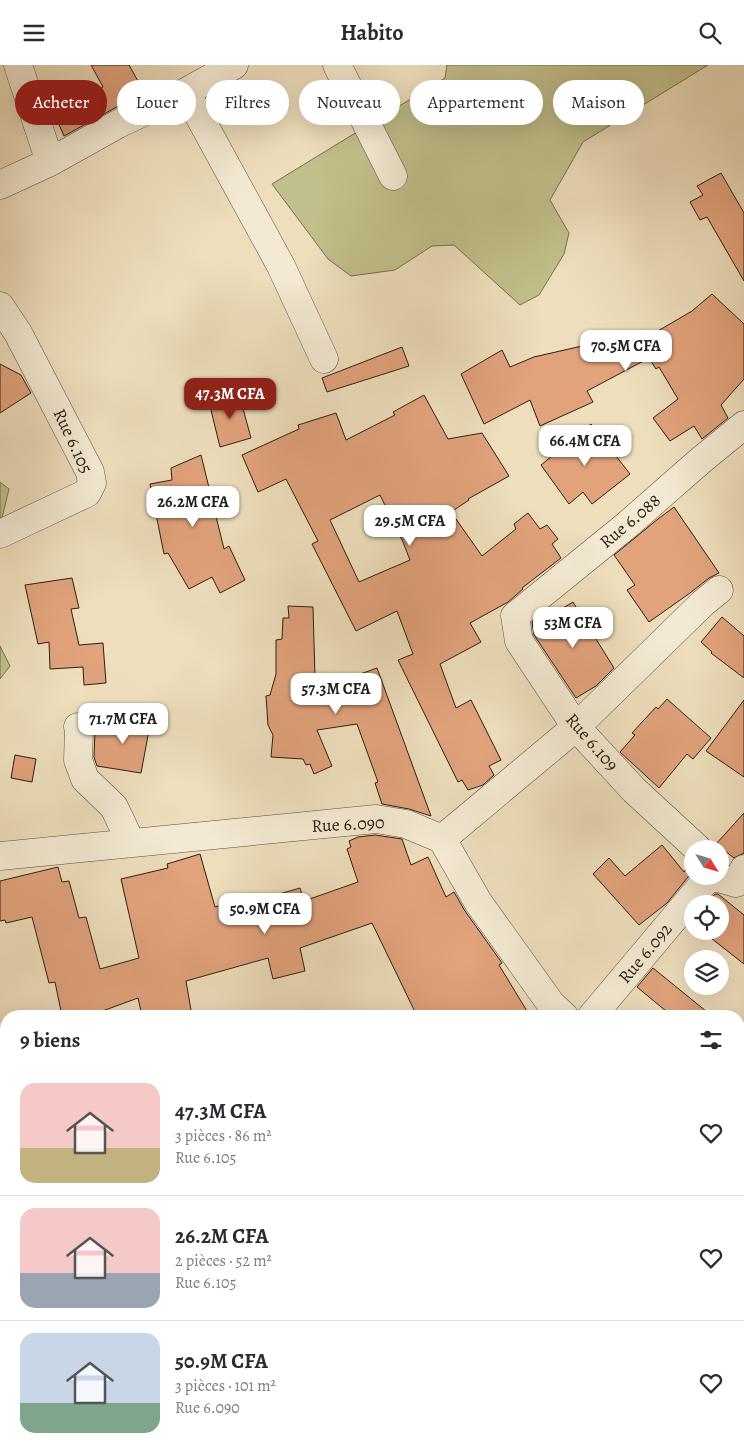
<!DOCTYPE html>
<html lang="fr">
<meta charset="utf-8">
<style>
:root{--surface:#fff;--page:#f2f2f3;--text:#2b2b33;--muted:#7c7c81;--line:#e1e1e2;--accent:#8f2418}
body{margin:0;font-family:Alegreya,serif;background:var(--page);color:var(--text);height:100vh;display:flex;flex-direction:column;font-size:19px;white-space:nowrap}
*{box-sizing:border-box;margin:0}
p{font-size:16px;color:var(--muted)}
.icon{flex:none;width:28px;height:28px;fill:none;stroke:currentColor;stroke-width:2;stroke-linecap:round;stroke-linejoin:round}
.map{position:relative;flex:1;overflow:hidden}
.drawer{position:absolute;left:0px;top:945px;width:745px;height:446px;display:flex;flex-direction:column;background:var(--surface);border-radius:20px 20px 0 0;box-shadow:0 5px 20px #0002}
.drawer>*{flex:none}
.hud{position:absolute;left:15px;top:15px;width:715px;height:45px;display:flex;gap:10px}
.needle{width:32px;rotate:127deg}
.fabs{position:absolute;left:684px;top:775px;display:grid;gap:10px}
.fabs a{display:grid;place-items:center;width:45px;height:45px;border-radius:50%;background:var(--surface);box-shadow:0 5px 20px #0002;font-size:25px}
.price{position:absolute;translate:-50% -42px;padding:0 11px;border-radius:10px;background:#fff;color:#222;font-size:16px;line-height:32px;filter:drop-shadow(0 1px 2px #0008)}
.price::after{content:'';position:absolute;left:50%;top:30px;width:15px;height:11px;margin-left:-8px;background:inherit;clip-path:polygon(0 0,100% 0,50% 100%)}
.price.selected{background:var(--accent);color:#fff}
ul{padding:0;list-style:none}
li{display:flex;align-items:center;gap:15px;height:125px;padding:0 20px}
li+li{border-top:1px solid var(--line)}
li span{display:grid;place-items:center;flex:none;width:140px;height:100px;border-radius:15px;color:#555}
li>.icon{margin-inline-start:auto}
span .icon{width:60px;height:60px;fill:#fffc;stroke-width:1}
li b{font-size:21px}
h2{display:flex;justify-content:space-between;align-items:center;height:60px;padding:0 20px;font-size:21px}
.chip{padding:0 18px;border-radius:22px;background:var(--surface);box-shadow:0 5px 20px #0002;font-size:18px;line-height:45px}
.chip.selected{background:var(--accent);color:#fff}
header{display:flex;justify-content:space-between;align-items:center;height:65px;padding:0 20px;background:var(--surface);font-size:22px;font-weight:700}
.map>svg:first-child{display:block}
.green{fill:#c1bf8b;stroke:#767050}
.building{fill:#e1a27c;stroke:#2c2015;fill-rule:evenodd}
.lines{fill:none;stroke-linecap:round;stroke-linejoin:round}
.minor-casing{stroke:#5c503f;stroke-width:29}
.minor{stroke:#f4ead3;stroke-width:28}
.labels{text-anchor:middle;stroke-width:4;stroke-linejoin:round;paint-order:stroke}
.street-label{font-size:18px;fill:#2c2015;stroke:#f4ead3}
</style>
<header><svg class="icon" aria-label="menu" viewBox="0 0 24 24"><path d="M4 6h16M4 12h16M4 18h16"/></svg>Habito<svg class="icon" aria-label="search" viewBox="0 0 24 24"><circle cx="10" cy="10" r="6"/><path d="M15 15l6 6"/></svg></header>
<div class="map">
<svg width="744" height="1391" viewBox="0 0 744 1391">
<rect width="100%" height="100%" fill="#eedebc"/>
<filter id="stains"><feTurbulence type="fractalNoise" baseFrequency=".004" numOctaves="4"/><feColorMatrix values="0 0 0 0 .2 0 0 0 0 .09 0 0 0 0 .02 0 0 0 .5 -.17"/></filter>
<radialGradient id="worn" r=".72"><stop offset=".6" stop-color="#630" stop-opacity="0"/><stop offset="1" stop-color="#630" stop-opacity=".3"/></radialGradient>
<!-- green -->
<path class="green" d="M 447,0 L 708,0 L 583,77 L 550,135 L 569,168 L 564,189 L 539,230 L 520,240 L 454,180 L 432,181 L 395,205 L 351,211 L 328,194 L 272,119 L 445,13 Z
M 0,417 L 9,424 L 0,461 Z
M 0,581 L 10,601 L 0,614 Z
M 0,1286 L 6,1290 L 6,1385 L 297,1385 L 340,1391 L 0,1391 Z"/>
<!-- building -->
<path class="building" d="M 91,0 L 129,0 L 144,27 L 64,71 L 53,46 L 103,22 Z
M 721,108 L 744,148 L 744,216 L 707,152 L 700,155 L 690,137 L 703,130 L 697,121 Z
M 712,229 L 744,259 L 744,314 L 721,340 L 728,353 L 702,374 L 694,361 L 670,376 L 653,353 L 678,334 L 659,302 L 656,304 L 649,293 L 587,326 L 593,337 L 540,361 L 530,335 L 484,359 L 461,309 L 502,285 L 510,302 L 534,292 L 630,270 L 634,280 L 692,246 Z
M 402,282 L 409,301 L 327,327 L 322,313 Z
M 0,299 L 21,310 L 31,328 L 0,348 Z
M 239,329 L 251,373 L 220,382 L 209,337 Z
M 424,330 L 448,374 L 482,368 L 509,411 L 468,434 L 469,435 L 451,447 L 482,491 L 516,464 L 514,459 L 528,448 L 540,464 L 547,460 L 558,474 L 552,479 L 561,493 L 522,523 L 523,524 L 508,537 L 470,558 L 481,577 L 440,599 L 456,643 L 471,635 L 501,695 L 489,701 L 494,710 L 483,720 L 468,725 L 462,715 L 458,717 L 398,595 L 413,589 L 397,546 L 356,566 L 312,479 L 318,476 L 286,414 L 258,427 L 242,390 L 299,364 L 298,360 L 336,348 L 346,375 L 395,350 L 393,347 ZM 380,430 L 403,477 L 410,495 L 359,517 L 330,455 Z
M 591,359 L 630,409 L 592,439 L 583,427 L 569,439 L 541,400 Z
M 201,390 L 224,484 L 229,481 L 245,515 L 220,528 L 212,512 L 189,524 L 168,488 L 164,489 L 150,419 L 172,415 L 171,403 Z
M 674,442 L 719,508 L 709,513 L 690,528 L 649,557 L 627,525 L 635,520 L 614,490 L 658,454 Z
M 72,513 L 79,543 L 71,544 L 79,580 L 103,578 L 106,618 L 84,620 L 83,602 L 50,604 L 49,577 L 38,579 L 25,520 Z
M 573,537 L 614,603 L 596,621 L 576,633 L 534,570 L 532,557 L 540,551 L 543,555 Z
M 288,541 L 313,542 L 315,612 L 337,610 L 338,617 L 377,603 L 431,751 L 409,744 L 382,739 L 375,718 L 378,717 L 357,659 L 317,665 L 332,701 L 314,709 L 310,699 L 306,700 L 303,694 L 271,692 L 273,670 L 268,660 L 266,631 L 270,630 L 276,609 L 276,575 L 282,574 L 283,553 L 289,553 Z
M 722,552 L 744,571 L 744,613 L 711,588 L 712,587 L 701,577 Z
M 667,634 L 711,673 L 693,694 L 687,689 L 659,723 L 620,687 L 635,670 L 632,668 L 656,642 L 658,644 Z
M 744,635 L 744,712 L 706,686 Z
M 117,648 L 148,654 L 147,665 L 149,665 L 141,708 L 97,701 L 94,692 L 95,666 L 112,669 Z
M 15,690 L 36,694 L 32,717 L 11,713 Z
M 744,748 L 744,788 L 734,793 L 716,779 Z
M 375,770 L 402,774 L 411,800 L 428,792 L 446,832 L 454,827 L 465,846 L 502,898 L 499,900 L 530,951 L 417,951 L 372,858 L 300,883 L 305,906 L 273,914 L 268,893 L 186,916 L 192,951 L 142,951 L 138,933 L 97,948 L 77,951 L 62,951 L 55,917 L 49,918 L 32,852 L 6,858 L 5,855 L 0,856 L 0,816 L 58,802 L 62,817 L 69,816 L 79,853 L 86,852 L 100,904 L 139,893 L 121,814 L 168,803 L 167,799 L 200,789 L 215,842 L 253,831 L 255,836 L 300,823 L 304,836 L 358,817 L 347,784 L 351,782 L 349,776 L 358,772 Z
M 662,780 L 684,807 L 687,803 L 692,807 L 667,838 L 639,860 L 593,809 L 609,793 L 625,811 Z
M 715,829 L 718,829 L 744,850 L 744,899 L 702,866 L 720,866 L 720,839 L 707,839 Z
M 653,903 L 712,951 L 672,951 L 637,922 Z"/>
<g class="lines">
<defs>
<path id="minor" d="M 18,0 L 50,97
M 337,0 L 393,111
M 186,27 L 281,201 L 324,294
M 0,120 L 50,97 L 118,59 L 186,27 L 234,0
M 0,241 L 18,268 L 90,407 L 92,418 L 87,428 L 0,469
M 78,662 L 79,664 L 78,695 L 85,714 L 114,742 L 131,778
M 442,774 L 478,837 L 551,939 L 564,951
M 698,784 L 634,725 L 576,662 L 519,576 L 515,551 L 627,460 L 700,396 L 744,360
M 0,791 L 376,754 L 406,759 L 442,774 L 576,662 L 703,538 L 719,525
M 592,951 L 708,813 L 719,813 L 736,818 L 744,804
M 0,1190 L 6,1205
M 0,1257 L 6,1250
M 739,1315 L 744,1316"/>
</defs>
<!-- minor casing -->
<use href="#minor" class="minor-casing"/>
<!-- minor -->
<use href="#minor" class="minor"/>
</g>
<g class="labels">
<!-- street labels -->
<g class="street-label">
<text transform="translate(73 376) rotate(65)" y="6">Rue 6.105</text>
<text transform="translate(630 456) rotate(-40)" y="6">Rue 6.088</text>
<text transform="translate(592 677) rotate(49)" y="6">Rue 6.109</text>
<text transform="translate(348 759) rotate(-3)" y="6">Rue 6.090</text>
<text transform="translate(645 888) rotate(-50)" y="6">Rue 6.092</text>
</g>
</g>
<rect width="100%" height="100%" filter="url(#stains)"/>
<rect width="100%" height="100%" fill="url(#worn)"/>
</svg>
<div class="fabs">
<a><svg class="needle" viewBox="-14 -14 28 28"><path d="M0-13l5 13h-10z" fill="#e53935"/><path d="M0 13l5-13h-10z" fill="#7c7c81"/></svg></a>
<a><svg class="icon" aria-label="locate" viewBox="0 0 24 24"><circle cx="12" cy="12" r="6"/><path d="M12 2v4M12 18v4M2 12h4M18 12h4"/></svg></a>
<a><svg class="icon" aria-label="layers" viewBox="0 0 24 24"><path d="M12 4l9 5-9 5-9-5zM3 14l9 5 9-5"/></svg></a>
</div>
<b class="price" style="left:626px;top:307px">70.5M CFA</b>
<b class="price selected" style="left:230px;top:355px">47.3M CFA</b>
<b class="price" style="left:585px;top:402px">66.4M CFA</b>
<b class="price" style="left:193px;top:463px">26.2M CFA</b>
<b class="price" style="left:410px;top:482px">29.5M CFA</b>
<b class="price" style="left:573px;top:584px">53M CFA</b>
<b class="price" style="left:336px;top:650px">57.3M CFA</b>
<b class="price" style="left:123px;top:680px">71.7M CFA</b>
<b class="price" style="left:265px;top:870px">50.9M CFA</b>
<div class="hud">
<a class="chip selected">Acheter</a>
<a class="chip">Louer</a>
<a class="chip">Filtres</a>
<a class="chip">Nouveau</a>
<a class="chip">Appartement</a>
<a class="chip">Maison</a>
</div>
<section class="drawer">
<h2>9 biens<svg class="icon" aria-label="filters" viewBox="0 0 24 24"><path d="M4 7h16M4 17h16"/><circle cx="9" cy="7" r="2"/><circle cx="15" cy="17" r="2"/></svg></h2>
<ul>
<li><span style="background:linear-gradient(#f6c9c9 65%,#c2b280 0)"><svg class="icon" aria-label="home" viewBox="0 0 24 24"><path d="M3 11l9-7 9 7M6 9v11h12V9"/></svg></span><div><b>47.3M CFA</b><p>3 pièces · 86 m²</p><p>Rue 6.105</p></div><svg class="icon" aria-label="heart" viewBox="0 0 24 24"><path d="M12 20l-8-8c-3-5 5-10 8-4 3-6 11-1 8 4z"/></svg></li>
<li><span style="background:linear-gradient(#f6c9c9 65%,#9aa5b1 0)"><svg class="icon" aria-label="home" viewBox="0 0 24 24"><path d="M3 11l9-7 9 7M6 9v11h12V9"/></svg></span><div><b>26.2M CFA</b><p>2 pièces · 52 m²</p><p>Rue 6.105</p></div><svg class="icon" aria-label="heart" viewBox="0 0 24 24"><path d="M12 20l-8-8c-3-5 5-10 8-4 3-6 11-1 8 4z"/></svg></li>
<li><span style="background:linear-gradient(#c9d6e8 70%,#7fa58c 0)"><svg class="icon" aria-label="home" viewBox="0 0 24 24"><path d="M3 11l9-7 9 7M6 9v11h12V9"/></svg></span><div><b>50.9M CFA</b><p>3 pièces · 101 m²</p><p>Rue 6.090</p></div><svg class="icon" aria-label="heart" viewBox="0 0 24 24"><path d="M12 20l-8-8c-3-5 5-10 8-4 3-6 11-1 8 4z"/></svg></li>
</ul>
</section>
</div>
